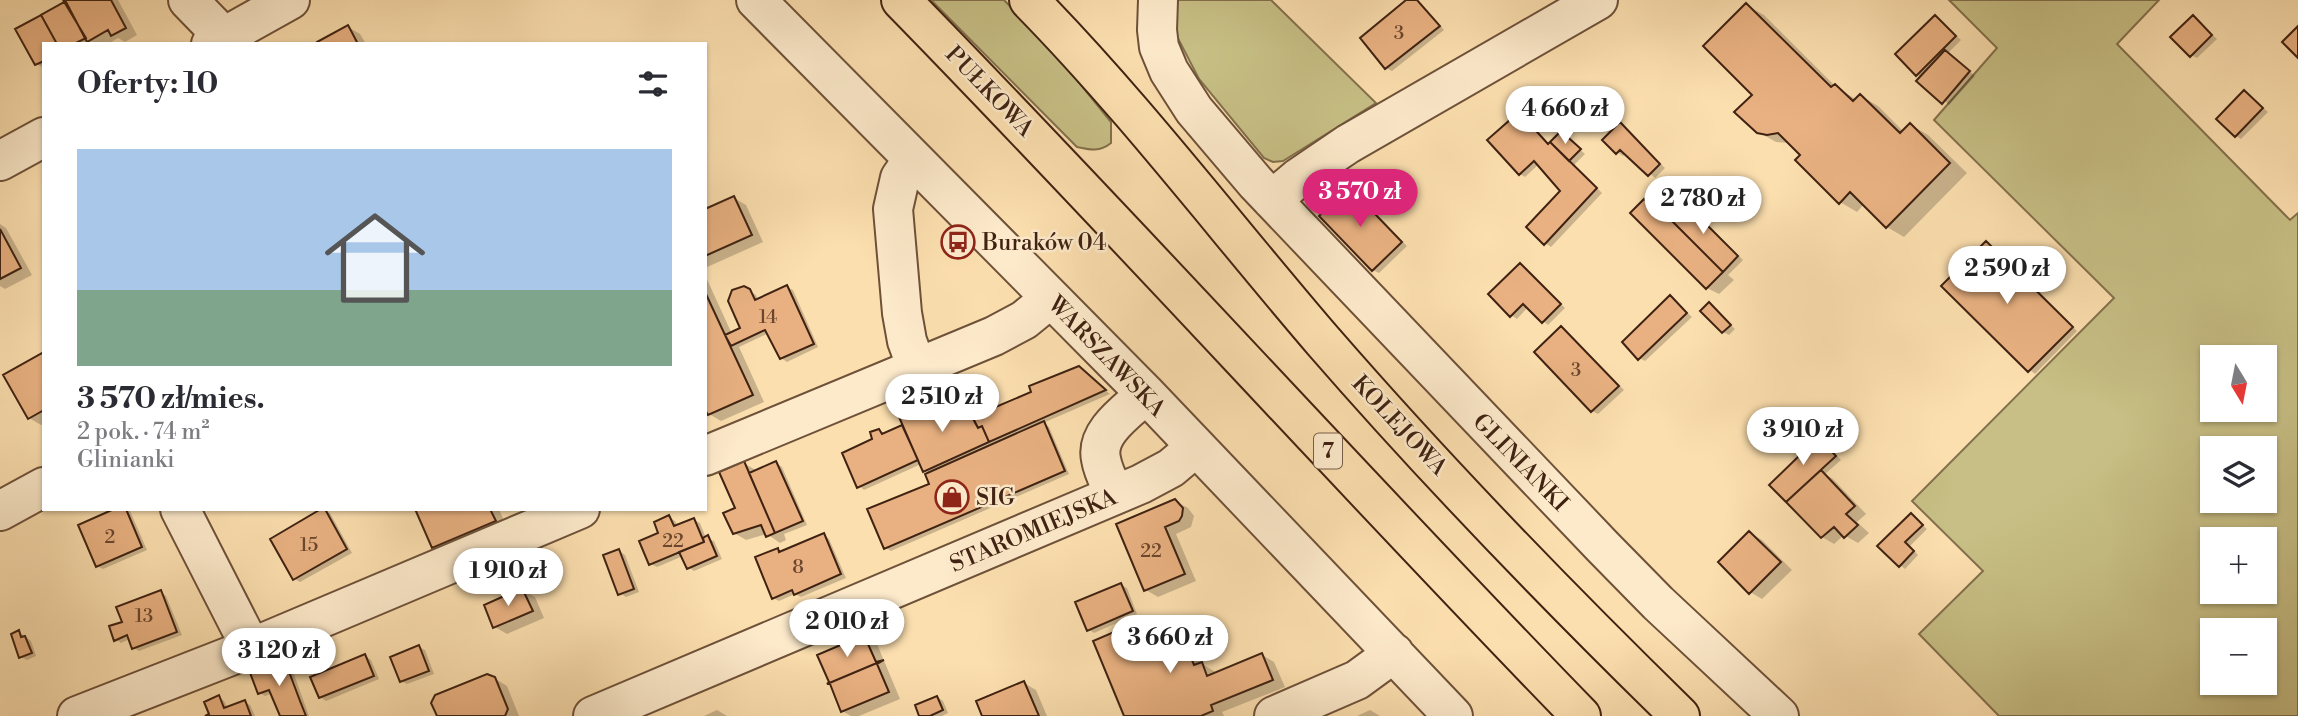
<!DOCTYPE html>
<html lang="pl">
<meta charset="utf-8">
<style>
:root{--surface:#fff;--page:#f7f7f7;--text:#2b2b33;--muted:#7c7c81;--accent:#db2777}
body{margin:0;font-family:"Libre Bodoni",serif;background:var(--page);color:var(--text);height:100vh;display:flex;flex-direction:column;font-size:26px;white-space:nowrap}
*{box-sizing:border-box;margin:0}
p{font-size:23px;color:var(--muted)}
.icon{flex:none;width:38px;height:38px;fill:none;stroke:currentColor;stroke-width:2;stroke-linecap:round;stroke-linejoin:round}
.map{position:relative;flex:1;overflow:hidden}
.sheet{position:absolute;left:42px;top:42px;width:665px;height:469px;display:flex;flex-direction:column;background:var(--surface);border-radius:0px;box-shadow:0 2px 5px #0004}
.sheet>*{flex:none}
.needle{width:46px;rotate:170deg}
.controls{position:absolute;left:2200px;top:345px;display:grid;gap:14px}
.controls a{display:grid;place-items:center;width:77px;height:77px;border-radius:0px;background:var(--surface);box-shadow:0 2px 5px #0004;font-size:35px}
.price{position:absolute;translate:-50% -60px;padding:0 16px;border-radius:24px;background:#fff;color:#222;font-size:23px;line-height:46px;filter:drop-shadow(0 2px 4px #0008)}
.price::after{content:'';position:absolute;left:50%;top:42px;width:21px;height:16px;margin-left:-10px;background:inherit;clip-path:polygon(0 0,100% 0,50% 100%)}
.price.current{background:var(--accent);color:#fff}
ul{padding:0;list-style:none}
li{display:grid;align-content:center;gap:14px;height:371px;padding:0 35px}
li span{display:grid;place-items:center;height:217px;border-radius:0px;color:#555}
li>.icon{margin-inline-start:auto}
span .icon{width:126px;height:126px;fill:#fffc;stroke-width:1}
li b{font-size:30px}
h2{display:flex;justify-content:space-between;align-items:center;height:84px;padding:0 35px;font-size:30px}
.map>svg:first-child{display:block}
.green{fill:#c7bf85;stroke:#83704c;stroke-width:2;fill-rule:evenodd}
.shadow{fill:#0003}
.building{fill:#e9b181;stroke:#3f2212;stroke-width:2}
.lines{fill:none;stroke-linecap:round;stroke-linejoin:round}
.minor-casing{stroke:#6e5139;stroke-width:42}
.highway-casing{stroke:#3f2212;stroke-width:42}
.minor{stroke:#fdeacb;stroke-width:38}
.highway{stroke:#fcdfaf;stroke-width:38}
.labels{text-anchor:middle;stroke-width:5;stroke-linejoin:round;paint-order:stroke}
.number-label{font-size:19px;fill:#6a462e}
.shield{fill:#fdeacb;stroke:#785e4a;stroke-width:2}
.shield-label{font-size:21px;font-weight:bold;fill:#3f2212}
.street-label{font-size:23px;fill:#3f2212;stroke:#fdeacb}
.poi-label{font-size:23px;fill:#3f2212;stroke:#fdeacb;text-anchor:start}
</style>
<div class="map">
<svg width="2298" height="716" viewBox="0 0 2298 716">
<rect width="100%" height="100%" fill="#fcdfaf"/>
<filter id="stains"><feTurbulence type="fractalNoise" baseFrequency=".00286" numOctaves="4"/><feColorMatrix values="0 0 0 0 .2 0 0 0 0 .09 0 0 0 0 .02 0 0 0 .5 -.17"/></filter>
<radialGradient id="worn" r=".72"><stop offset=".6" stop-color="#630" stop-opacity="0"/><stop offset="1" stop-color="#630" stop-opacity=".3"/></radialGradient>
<!-- green -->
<path class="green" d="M 931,0 L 1004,0 L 1056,54 L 1111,122 L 1111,143 C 1100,152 1090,150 1077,147 Z
M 1178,0 L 1271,0 L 1376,103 L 1283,161 L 1273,162 L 1264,158 L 1199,79 L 1170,23 Z
M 1949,0 L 2159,0 L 2117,44 L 2290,220 L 2298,213 L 2298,716 L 1999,716 L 1919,634 L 1983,571 L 1912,501 L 2114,298 L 1934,120 L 1997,48 ZM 2264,357 L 2264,410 L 2212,410 L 2212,357 ZM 2212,448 L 2264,448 L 2264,500 L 2212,500 ZM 2212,539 L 2264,539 L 2264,592 L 2212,592 ZM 2212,630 L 2264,630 L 2264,682 L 2212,682 Z"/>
<!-- shadow -->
<path class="shadow" d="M 68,0 L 118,0 L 137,35 L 125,42 L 118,38 L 108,44 L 94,44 L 90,41 L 85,44 L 44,44 L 42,67 L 37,64 L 18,29 Z
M 1409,0 L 1418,0 L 1444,30 L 1392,71 L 1386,68 Z
M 1746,5 L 1764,15 L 1836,87 L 1857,100 L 1861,96 L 1878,106 L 1904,132 L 1911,125 L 1928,135 L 1967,173 L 1904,237 L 1887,227 L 1864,204 L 1857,212 L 1840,202 L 1790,143 L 1776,142 L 1758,132 Z
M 1935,17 L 1961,40 L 1948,53 L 1975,76 L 1949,105 L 1917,74 Z
M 2193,17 L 2217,39 L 2197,58 L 2191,55 Z
M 348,27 L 360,34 L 366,44 L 320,44 Z
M 2245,92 L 2268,112 L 2241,139 L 2236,136 Z
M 1520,114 L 1525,117 L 1550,145 L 1562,133 L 1585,154 L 1574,165 L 1602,193 L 1551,247 L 1545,243 L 1563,191 L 1539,164 L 1525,177 L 1520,174 Z
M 1620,125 L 1665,168 L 1655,178 L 1626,153 L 1623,156 L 1617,152 Z
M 1349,189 L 1407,246 L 1379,273 L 1373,270 Z
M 734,198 L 746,205 L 763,242 L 705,268 L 705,211 Z
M 1645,201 L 1660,211 L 1663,208 L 1673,214 L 1684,203 L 1689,207 L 1743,260 L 1728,275 L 1734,280 L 1719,294 L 1707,288 Z
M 0,224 L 6,228 L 32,275 L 5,289 L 0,286 Z
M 1986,243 L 2077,331 L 2035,374 L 2030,370 Z
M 1520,265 L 1565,308 L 1548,325 L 1528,307 L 1517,319 L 1511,315 Z
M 705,275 L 732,334 L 742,329 L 744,288 L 756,295 L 758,300 L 787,287 L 793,290 L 818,347 L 787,362 L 781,358 L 769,333 L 739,347 L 764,402 L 721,421 L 709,414 L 705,406 Z
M 1670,297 L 1692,317 L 1645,361 L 1639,358 Z
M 1709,305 L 1735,329 L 1729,335 L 1723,332 Z
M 1561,328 L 1624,390 L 1598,414 L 1592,411 Z
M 44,354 L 44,424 L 41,425 L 29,418 Z
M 1079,368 L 1110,394 L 1043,423 L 1049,427 L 1069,474 L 891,551 L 886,548 L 931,485 L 930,473 L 924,470 L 921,464 L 864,490 L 859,486 L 879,430 L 886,434 L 902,427 L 906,429 L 934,404 L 946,411 L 965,404 L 977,411 L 979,415 L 1034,393 Z
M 1807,435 L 1816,442 L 1818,440 L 1824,443 L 1841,460 L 1825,474 L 1833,479 L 1866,514 L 1857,522 L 1869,533 L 1858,543 L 1844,535 L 1834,544 L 1822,537 L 1771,485 L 1803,454 Z
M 743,463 L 756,470 L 776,463 L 782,467 L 807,525 L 784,534 L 786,540 L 780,543 L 767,534 L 746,540 L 734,533 Z
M 1175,501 L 1188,508 L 1194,516 L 1191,527 L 1176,534 L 1196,581 L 1158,597 L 1146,590 L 1118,525 Z
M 119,509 L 130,511 L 147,550 L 103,569 L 97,566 Z
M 324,509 L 330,513 L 352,553 L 300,582 L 295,579 Z
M 417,509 L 499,509 L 507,528 L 445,554 L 433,547 Z
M 1911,515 L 1927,529 L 1910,546 L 1918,555 L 1905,569 L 1900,565 Z
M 669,517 L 675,521 L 678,526 L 694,520 L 700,523 L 706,538 L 714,541 L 722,559 L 694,571 L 688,567 L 683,556 L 657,567 L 651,564 L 660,534 Z
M 1750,533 L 1762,540 L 1792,570 L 1762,599 L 1750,592 Z
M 824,535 L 829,539 L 846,578 L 801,597 L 795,594 L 779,601 L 773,598 L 777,550 L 782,553 Z
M 619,551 L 625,555 L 639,592 L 626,597 L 620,593 Z
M 1121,585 L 1127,588 L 1137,614 L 1094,633 L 1088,629 Z
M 522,590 L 535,597 L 544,618 L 507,634 L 495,627 Z
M 160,592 L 166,596 L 182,635 L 139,651 L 134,648 L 130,639 L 121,643 L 116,639 L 124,623 Z
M 1167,624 L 1179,631 L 1184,643 L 1196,650 L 1202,664 L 1214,671 L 1215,674 L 1262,655 L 1274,662 L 1285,687 L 1222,712 L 1224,716 L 1126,716 L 1135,625 L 1148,633 Z
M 19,632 L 31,641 L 36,656 L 27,660 L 21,657 Z
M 864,637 L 877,644 L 900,699 L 859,716 L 851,716 L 842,711 Z
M 419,647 L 425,650 L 434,674 L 407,684 L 401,681 Z
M 365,656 L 371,660 L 379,679 L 326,701 L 320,697 Z
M 285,663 L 291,666 L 309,716 L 281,716 L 273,693 L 265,696 L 260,693 L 262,666 L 267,669 Z
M 494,678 L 507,686 L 519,716 L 439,716 Z
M 1024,683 L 1036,690 L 1047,716 L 984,716 Z
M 219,697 L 224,701 L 228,709 L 244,702 L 250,705 L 255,716 L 210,716 Z
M 937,697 L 943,701 L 948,713 L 942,716 L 921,716 Z
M 717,710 L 727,716 L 704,716 Z
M 1370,710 L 1380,716 L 1357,716 Z"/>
<!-- building -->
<path class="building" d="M 63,0 L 86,38 L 74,44 L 57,44 L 41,15 L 64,2 Z
M 65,0 L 111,0 L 126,28 L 111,36 L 108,30 L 87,42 Z
M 1406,0 L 1417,0 L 1440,26 L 1385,69 L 1360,38 Z
M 1746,3 L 1831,87 L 1835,84 L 1853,101 L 1860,94 L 1900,133 L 1910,123 L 1950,163 L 1886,228 L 1850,192 L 1839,204 L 1795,160 L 1800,155 L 1778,133 L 1767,135 L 1757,133 L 1734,112 L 1752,95 L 1703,46 Z
M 41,15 L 57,44 L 44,44 L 44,61 L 35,65 L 15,29 Z
M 1935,15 L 1956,36 L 1916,76 L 1895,54 Z
M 2193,15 L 2212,35 L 2190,57 L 2170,37 Z
M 348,25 L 358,44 L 318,44 L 317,42 Z
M 2298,26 L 2298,58 L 2282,42 Z
M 1945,50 L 1970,71 L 1942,104 L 1916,81 Z
M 2244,90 L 2263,108 L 2235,137 L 2216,119 Z
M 1519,112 L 1548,144 L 1550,142 L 1597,188 L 1544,245 L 1526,227 L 1560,191 L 1534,161 L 1519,175 L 1487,140 Z
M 1620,122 L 1660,164 L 1648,176 L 1620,150 L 1616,154 L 1602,140 Z
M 1561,131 L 1581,149 L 1569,161 L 1550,142 Z
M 1349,187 L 1402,242 L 1372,271 L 1319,216 Z
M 734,196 L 752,235 L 705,256 L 705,209 Z
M 1644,199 L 1657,211 L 1663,206 L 1671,214 L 1668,217 L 1723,272 L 1706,289 L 1630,213 Z
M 1683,201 L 1738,256 L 1723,272 L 1668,217 Z
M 0,229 L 21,268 L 0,279 Z
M 1986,241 L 2073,327 L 2028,372 L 1941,286 Z
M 1520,263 L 1561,304 L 1542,323 L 1523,304 L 1510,317 L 1488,294 Z
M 787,285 L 814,344 L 780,359 L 765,330 L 731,346 L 725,335 L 740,328 L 728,301 L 732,290 L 744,286 L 750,289 L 755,300 Z
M 705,292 L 753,395 L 708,415 L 705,410 Z
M 1670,295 L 1687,313 L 1638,360 L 1622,342 Z
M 1709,302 L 1731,325 L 1722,333 L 1700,311 Z
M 1561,326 L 1619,386 L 1591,412 L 1534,352 Z
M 44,352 L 44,410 L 28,419 L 3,375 Z
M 1079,366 L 1106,390 L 989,442 L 982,426 L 978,428 L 972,417 L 1031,392 L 1029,386 Z
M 934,402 L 940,414 L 965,402 L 978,428 L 982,426 L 989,442 L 923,472 L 899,417 Z
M 1044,421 L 1065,471 L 884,549 L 867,509 L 929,484 L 925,474 Z
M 902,425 L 918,460 L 857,488 L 842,453 L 872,439 L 870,432 L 879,429 L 882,434 Z
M 1807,433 L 1814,441 L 1818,437 L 1836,456 L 1786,502 L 1769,485 L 1801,454 L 1793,447 Z
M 744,461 L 775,533 L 766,537 L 761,525 L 733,534 L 723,513 L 735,508 L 719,472 Z
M 776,461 L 803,521 L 775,533 L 749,473 Z
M 1821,470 L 1855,506 L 1846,514 L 1858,525 L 1844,538 L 1834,527 L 1821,538 L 1786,502 Z
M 1175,499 L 1183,508 L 1182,516 L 1179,521 L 1165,527 L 1185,574 L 1144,591 L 1116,524 Z
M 114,509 L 126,509 L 142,547 L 96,567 L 78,525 Z
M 321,509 L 325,509 L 347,549 L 293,580 L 270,539 Z
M 415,509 L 490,509 L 496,521 L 432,548 Z
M 1911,513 L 1923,525 L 1905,542 L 1914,551 L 1899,567 L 1877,546 Z
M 669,515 L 674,526 L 694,518 L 704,542 L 649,565 L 639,541 L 658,533 L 654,522 Z
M 1749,531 L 1781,562 L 1749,594 L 1718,562 Z
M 824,533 L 841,574 L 794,595 L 792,590 L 772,599 L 755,557 L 778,548 L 779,552 Z
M 708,535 L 717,556 L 687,569 L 679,552 L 704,542 L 703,538 Z
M 619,549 L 634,589 L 618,595 L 603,555 Z
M 1121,583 L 1133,611 L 1087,631 L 1075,602 Z
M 522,588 L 533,611 L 493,628 L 484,605 Z
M 161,590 L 177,632 L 132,649 L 127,635 L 114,641 L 109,626 L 122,622 L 116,607 Z
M 1167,622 L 1177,645 L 1184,641 L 1194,665 L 1202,662 L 1207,676 L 1262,653 L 1273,680 L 1211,705 L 1213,711 L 1201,716 L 1124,716 L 1093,641 L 1135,623 L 1139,634 Z
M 19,630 L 21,637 L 25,636 L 32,653 L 19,658 L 11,634 Z
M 864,635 L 876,662 L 884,660 L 827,684 L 829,682 L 817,655 Z
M 419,645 L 429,671 L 400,682 L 390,657 Z
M 365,654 L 374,676 L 319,698 L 310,677 Z
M 884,660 L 877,664 L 889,692 L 841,712 L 830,684 L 827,684 Z
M 285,661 L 300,701 L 306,716 L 280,716 L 269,690 L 258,694 L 249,670 L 262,664 L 264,668 Z
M 487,674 L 495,677 L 508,709 L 505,716 L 437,716 L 431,703 L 435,695 Z
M 1024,681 L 1039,716 L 982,716 L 976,701 Z
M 219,695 L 224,708 L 245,700 L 251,716 L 205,716 L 209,714 L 204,702 Z
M 937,696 L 943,710 L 930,716 L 919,716 L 915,705 Z"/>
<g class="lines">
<defs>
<path id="minor" d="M 188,0 L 224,37
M 756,0 L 1146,394 L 1453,716
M 1158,0 L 1157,30 L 1159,47 L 1169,71 L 1194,110 L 1256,183 L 1603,547 L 1658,603 L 1779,716
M 211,44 L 290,0
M 913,159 L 900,178 L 893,209 L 902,313 L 907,341 L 917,368
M 0,161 L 44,137
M 1272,200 L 1298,178 L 1348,144 L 1598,0
M 705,456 L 994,336 L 1024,320 L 1051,298
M 1115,495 C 1110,484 1103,472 1101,459 C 1095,432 1128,411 1146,394
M 180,509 L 251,648
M 0,511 L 44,487
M 77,716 L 251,648 L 580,509
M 593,716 L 1141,484 L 1171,468 L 1196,447
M 1274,716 L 1357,680 L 1394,653"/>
<path id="highway" d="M 901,0 C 1131,235 1351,480 1581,716
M 1029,0 C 1134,107 1225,227 1323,341 C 1436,471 1557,596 1680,716"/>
</defs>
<!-- minor casing -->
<use href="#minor" class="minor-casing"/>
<!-- highway casing -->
<use href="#highway" class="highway-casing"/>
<!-- minor -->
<use href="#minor" class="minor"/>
<!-- highway -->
<use href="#highway" class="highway"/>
</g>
<!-- icons -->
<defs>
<symbol id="bus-ring" viewBox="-11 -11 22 22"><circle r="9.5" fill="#fdeacb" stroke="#8f2418" stroke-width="1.5"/><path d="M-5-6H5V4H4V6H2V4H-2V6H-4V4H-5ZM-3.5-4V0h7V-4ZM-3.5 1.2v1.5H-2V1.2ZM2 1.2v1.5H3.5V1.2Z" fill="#8f2418"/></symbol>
<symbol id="shop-ring" viewBox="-11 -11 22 22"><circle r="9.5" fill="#fdeacb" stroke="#8f2418" stroke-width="1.5"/><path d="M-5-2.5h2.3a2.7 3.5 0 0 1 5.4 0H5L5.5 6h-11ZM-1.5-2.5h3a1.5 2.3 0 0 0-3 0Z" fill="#8f2418"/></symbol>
</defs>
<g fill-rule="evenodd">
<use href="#bus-ring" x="939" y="223" width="38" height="38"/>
<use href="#shop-ring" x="933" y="478" width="38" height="38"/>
</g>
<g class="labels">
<!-- number labels -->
<g class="number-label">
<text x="1399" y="39">3</text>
<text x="768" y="323">14</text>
<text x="1576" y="376">3</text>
<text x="110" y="543">2</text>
<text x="673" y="547">22</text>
<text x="309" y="551">15</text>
<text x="1151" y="557">22</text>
<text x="798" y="573">8</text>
<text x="144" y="622">13</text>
</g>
<!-- shield labels -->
<rect class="shield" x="1314" y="433.5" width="28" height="35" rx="5"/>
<g class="shield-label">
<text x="1328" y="458">7</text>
</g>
<!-- street labels -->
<g class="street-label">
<text transform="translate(990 91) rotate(46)" y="8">PUŁKOWA</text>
<text transform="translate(1107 356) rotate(46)" y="8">WARSZAWSKA</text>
<text transform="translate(1400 425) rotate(47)" y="8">KOLEJOWA</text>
<text transform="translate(1521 462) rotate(46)" y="8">GLINIANKI</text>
<text transform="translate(1033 530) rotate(-23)" y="8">STAROMIEJSKA</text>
</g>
<!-- poi labels -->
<g class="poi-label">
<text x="982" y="250">Buraków 04</text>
<text x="976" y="505">SIG</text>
</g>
</g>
<rect width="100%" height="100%" filter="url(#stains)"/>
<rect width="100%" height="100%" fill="url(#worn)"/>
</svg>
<div class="controls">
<a><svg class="needle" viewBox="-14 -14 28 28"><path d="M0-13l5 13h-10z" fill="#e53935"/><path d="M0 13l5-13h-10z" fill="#7c7c81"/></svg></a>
<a><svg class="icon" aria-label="layers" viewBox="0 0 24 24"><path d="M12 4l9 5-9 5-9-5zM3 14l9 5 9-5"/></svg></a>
<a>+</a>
<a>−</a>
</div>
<b class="price" style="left:1565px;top:146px">4 660 zł</b>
<b class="price current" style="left:1360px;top:229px">3 570 zł</b>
<b class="price" style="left:1703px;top:236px">2 780 zł</b>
<b class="price" style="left:2007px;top:306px">2 590 zł</b>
<b class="price" style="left:942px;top:434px">2 510 zł</b>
<b class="price" style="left:1803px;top:467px">3 910 zł</b>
<b class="price" style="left:508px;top:608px">1 910 zł</b>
<b class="price" style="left:847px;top:659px">2 010 zł</b>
<b class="price" style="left:1170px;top:675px">3 660 zł</b>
<b class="price" style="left:279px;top:688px">3 120 zł</b>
<section class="sheet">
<h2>Oferty: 10<svg class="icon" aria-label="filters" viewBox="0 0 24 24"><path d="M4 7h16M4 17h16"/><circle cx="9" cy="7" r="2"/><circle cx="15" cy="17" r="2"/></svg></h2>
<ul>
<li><span style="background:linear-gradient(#a9c7e8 65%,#7fa58c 0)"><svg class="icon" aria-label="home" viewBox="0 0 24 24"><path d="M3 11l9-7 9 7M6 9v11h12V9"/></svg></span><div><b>3 570 zł/mies.</b><p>2 pok. · 74 m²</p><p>Glinianki</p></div></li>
</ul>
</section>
</div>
